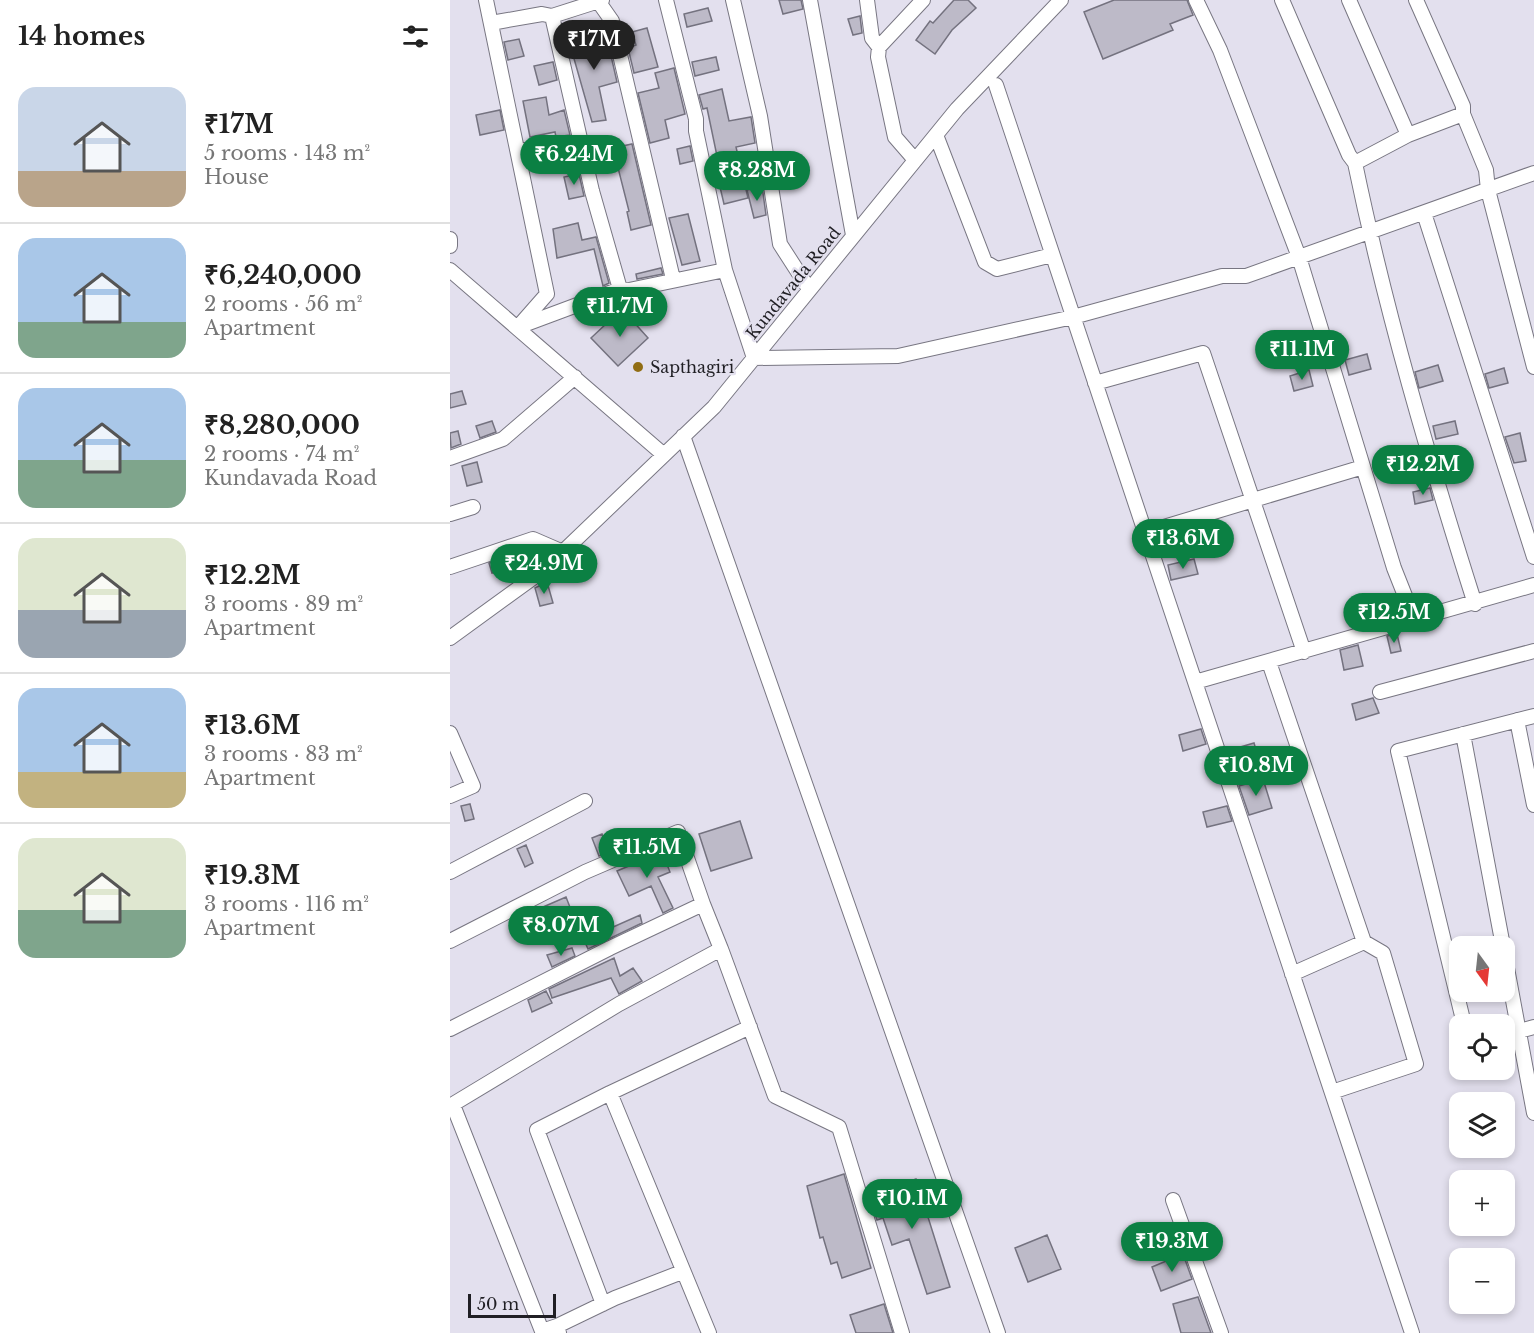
<!DOCTYPE html>
<meta charset="utf-8">
<style>
:root{--surface:#fff;--page:#f6f6f6;--text:#222;--muted:#767676;--line:#e0e0e0;--accent:#0b8043}
body{margin:0;font-family:"Libre Baskerville",serif;background:var(--page);color:var(--text);height:100vh;display:flex;flex-direction:column;font-size:22px;white-space:nowrap}
*{box-sizing:border-box;margin:0}
p{font-size:20px;color:var(--muted)}
.icon{flex:none;width:33px;height:33px;fill:none;stroke:currentColor;stroke-width:2;stroke-linecap:round;stroke-linejoin:round}
.map{position:relative;flex:1;overflow:hidden}
.drawer{display:flex;flex-direction:column;background:var(--surface);width:450px}
.drawer>*{flex:none}
.needle{width:39px;rotate:165deg}
.tools{position:absolute;left:999px;top:936px;display:grid;gap:12px}
.tools a{display:grid;place-items:center;width:66px;height:66px;border-radius:12px;background:var(--surface);box-shadow:0 3px 9px #0003;font-size:30px}
.scale{position:absolute;left:18px;bottom:15px;width:88px;box-sizing:border-box;padding-left:6px;border:3px solid #201f24;border-top:0;font-size:16px;line-height:21px;white-space:nowrap;color:#201f24;-webkit-text-stroke:4px #e3e0ee;paint-order:stroke}
.price{position:absolute;translate:-50% -51px;padding:0 14px;border-radius:21px;background:var(--accent);color:#fff;font-size:20px;line-height:39px;filter:drop-shadow(0 2px 3px #0008)}
.price::after{content:'';position:absolute;left:50%;top:36px;width:18px;height:14px;margin-left:-9px;background:inherit;clip-path:polygon(0 0,100% 0,50% 100%)}
.price.active{background:#222;color:#fff}
ul{padding:0;list-style:none}
li{display:flex;align-items:center;gap:18px;height:150px;padding:0 18px}
li+li{border-top:2px solid var(--line)}
li span{display:grid;place-items:center;flex:none;width:168px;height:120px;border-radius:18px;color:#555}
li>.icon{margin-inline-start:auto}
span .icon{width:72px;height:72px;fill:#fffc;stroke-width:1}
li b{font-size:26px}
h2{display:flex;justify-content:space-between;align-items:center;height:72px;padding:0 18px;font-size:26px}
main{display:flex;flex:1;min-height:0}
.map>svg:first-child{display:block}
.building{fill:#bdbac8;stroke:#74727f;stroke-width:1.5}
.lines{fill:none;stroke-linecap:round;stroke-linejoin:round}
.minor-casing{stroke:#787682;stroke-width:16}
.minor{stroke:#fff;stroke-width:14}
.poi-dot{fill:#916d13;stroke:#e3e0ee;stroke-width:2}
.labels{text-anchor:middle;stroke-width:4.5;stroke-linejoin:round;paint-order:stroke}
.street-label{font-size:16px;fill:#201f24;stroke:#e3e0ee}
.poi-label{font-size:16px;fill:#201f24;stroke:#e3e0ee;text-anchor:start}
</style>
<main>
<section class="drawer">
<h2>14 homes<svg class="icon" aria-label="filters" viewBox="0 0 24 24"><path d="M4 7h16M4 17h16"/><circle cx="9" cy="7" r="2"/><circle cx="15" cy="17" r="2"/></svg></h2>
<ul>
<li><span style="background:linear-gradient(#c9d6e8 70%,#b9a48a 0)"><svg class="icon" aria-label="home" viewBox="0 0 24 24"><path d="M3 11l9-7 9 7M6 9v11h12V9"/></svg></span><div><b>₹17M</b><p>5 rooms · 143 m²</p><p>House</p></div></li>
<li><span style="background:linear-gradient(#a9c7e8 70%,#7fa58c 0)"><svg class="icon" aria-label="home" viewBox="0 0 24 24"><path d="M3 11l9-7 9 7M6 9v11h12V9"/></svg></span><div><b>₹6,240,000</b><p>2 rooms · 56 m²</p><p>Apartment</p></div></li>
<li><span style="background:linear-gradient(#a9c7e8 60%,#7fa58c 0)"><svg class="icon" aria-label="home" viewBox="0 0 24 24"><path d="M3 11l9-7 9 7M6 9v11h12V9"/></svg></span><div><b>₹8,280,000</b><p>2 rooms · 74 m²</p><p>Kundavada Road</p></div></li>
<li><span style="background:linear-gradient(#dfe7d0 60%,#9aa5b1 0)"><svg class="icon" aria-label="home" viewBox="0 0 24 24"><path d="M3 11l9-7 9 7M6 9v11h12V9"/></svg></span><div><b>₹12.2M</b><p>3 rooms · 89 m²</p><p>Apartment</p></div></li>
<li><span style="background:linear-gradient(#a9c7e8 70%,#c2b280 0)"><svg class="icon" aria-label="home" viewBox="0 0 24 24"><path d="M3 11l9-7 9 7M6 9v11h12V9"/></svg></span><div><b>₹13.6M</b><p>3 rooms · 83 m²</p><p>Apartment</p></div></li>
<li><span style="background:linear-gradient(#dfe7d0 60%,#7fa58c 0)"><svg class="icon" aria-label="home" viewBox="0 0 24 24"><path d="M3 11l9-7 9 7M6 9v11h12V9"/></svg></span><div><b>₹19.3M</b><p>3 rooms · 116 m²</p><p>Apartment</p></div></li>
</ul>
</section>
<div class="map">
<svg width="1084" height="1333" viewBox="0 0 1084 1333">
<rect width="100%" height="100%" fill="#e3e0ee"/>
<!-- building -->
<path class="building" d="M 329,0 L 351,0 L 353,9 L 333,14 Z
M 504,0 L 518,0 L 526,8 L 502,30 L 485,54 L 466,40 L 480,21 L 483,23 Z
M 664,0 L 737,0 L 743,15 L 720,24 L 723,30 L 653,59 L 634,12 Z
M 258,8 L 262,21 L 237,27 L 234,14 Z
M 410,16 L 412,33 L 403,35 L 398,19 Z
M 197,28 L 208,67 L 184,73 L 178,48 L 186,45 L 182,32 Z
M 156,34 L 167,82 L 149,87 L 156,120 L 142,122 L 119,41 Z
M 69,39 L 74,56 L 58,60 L 54,42 Z
M 266,57 L 269,70 L 245,76 L 242,62 Z
M 103,62 L 107,80 L 89,85 L 84,66 Z
M 224,68 L 235,114 L 215,120 L 219,138 L 200,143 L 188,93 L 209,88 L 205,73 Z
M 272,89 L 279,121 L 301,117 L 305,143 L 286,147 L 298,198 L 274,204 L 263,157 L 267,156 L 257,108 L 253,109 L 249,95 Z
M 96,97 L 99,115 L 114,110 L 120,135 L 106,137 L 105,132 L 80,137 L 73,101 Z
M 50,110 L 54,130 L 30,135 L 26,115 Z
M 182,144 L 201,225 L 181,230 L 177,212 L 179,211 L 163,148 Z
M 240,146 L 243,161 L 230,164 L 227,149 Z
M 129,174 L 134,196 L 119,199 L 114,177 Z
M 312,186 L 316,215 L 304,218 L 297,190 Z
M 238,214 L 250,261 L 232,265 L 219,218 Z
M 128,223 L 132,240 L 146,237 L 159,283 L 153,286 L 144,249 L 107,258 L 103,229 Z
M 211,268 L 213,274 L 187,279 L 186,274 Z
M 172,309 L 198,338 L 168,366 L 141,338 Z
M 863,333 L 868,351 L 853,355 L 848,337 Z
M 917,354 L 921,369 L 899,375 L 895,360 Z
M 988,365 L 993,381 L 969,388 L 965,372 Z
M 1054,368 L 1058,383 L 1039,388 L 1035,374 Z
M 859,370 L 863,386 L 844,391 L 840,376 Z
M 12,391 L 16,404 L 0,408 L 0,394 Z
M 42,421 L 46,432 L 30,438 L 26,426 Z
M 1005,421 L 1008,434 L 986,439 L 983,426 Z
M 8,431 L 11,444 L 1,448 L 0,433 Z
M 1070,433 L 1076,461 L 1064,463 L 1055,437 Z
M 27,462 L 32,482 L 17,486 L 12,466 Z
M 980,488 L 983,500 L 965,504 L 963,492 Z
M 53,559 L 56,570 L 42,573 L 39,563 Z
M 744,559 L 748,574 L 721,580 L 718,565 Z
M 97,582 L 103,603 L 90,606 L 85,588 Z
M 947,634 L 951,651 L 941,653 L 937,636 Z
M 908,645 L 913,666 L 894,670 L 890,650 Z
M 923,698 L 929,713 L 906,720 L 902,704 Z
M 751,729 L 756,744 L 733,751 L 729,735 Z
M 804,743 L 809,760 L 785,767 L 780,750 Z
M 813,779 L 822,808 L 799,815 L 789,786 Z
M 20,804 L 24,819 L 15,821 L 11,806 Z
M 777,806 L 782,821 L 757,827 L 753,812 Z
M 290,821 L 302,858 L 261,871 L 249,834 Z
M 152,834 L 159,852 L 149,856 L 142,838 Z
M 76,845 L 83,863 L 75,867 L 67,849 Z
M 212,852 L 220,872 L 208,877 L 223,908 L 213,913 L 201,886 L 179,896 L 167,871 Z
M 116,897 L 123,915 L 85,932 L 77,914 Z
M 190,915 L 192,923 L 138,949 L 134,940 Z
M 122,948 L 125,956 L 102,967 L 97,955 Z
M 164,958 L 170,976 L 183,968 L 192,981 L 169,994 L 161,978 L 102,998 L 99,989 Z
M 96,991 L 102,1003 L 82,1012 L 78,1000 Z
M 394,1174 L 421,1268 L 392,1278 L 387,1262 L 381,1264 L 373,1237 L 370,1238 L 357,1186 Z
M 466,1179 L 500,1287 L 477,1294 L 459,1239 L 442,1245 L 433,1218 L 427,1220 L 419,1196 Z
M 597,1235 L 611,1269 L 578,1282 L 565,1248 Z
M 733,1254 L 742,1279 L 711,1291 L 702,1267 Z
M 748,1297 L 761,1333 L 731,1333 L 723,1304 Z
M 434,1304 L 443,1333 L 406,1333 L 400,1315 Z"/>
<g class="lines">
<defs>
<path id="minor" d="M 36,0 L 97,294 L 68,327 L 170,289 L 179,290 L 275,270
M 216,0 L 246,119 L 246,131 L 275,270 L 304,358 L 448,356 L 623,317 L 772,276 L 796,276 L 1084,173
M 283,0 L 310,116 L 330,244 L 359,289
M 360,0 L 403,235
M 417,0 L 422,38 L 429,47
M 746,0 L 770,50 L 849,257 L 944,568 L 965,621
M 832,0 L 899,155 L 905,163 C 936,313 979,459 1025,604
M 899,0 L 958,135
M 966,0 L 1013,106 L 1013,114 L 1036,170 L 1038,190 L 1084,367
M 148,1 L 162,21 L 223,279
M 102,16 L 142,191 L 170,289
M 41,23 L 92,14 L 102,16 L 152,0
M 546,85 L 962,1333
M 486,135 L 535,262 L 547,269 L 602,255
M 69,151 L 132,142
M 465,160 L 445,137 L 428,57 L 429,47 L 473,0
M 905,163 L 958,135 L 1013,114
M 974,213 L 1084,557
M 0,239 L 0,246
M 0,270 L 214,455
M 645,383 L 753,353 L 854,652
M 233,436 L 548,1333
M 0,458 L 53,439 L 125,377
M 0,514 L 23,507
M 694,533 L 913,467
M 0,567 L 83,539 L 113,552
M 0,638 L 95,569 L 264,407 L 507,109 L 611,0
M 819,662 L 914,942 L 933,953 L 966,1064 L 882,1092
M 745,682 L 1084,585
M 930,692 L 1084,651
M 1067,720 L 1084,805
M 0,733 L 23,786 L 0,796
M 1013,734 L 1053,946
M 0,872 L 135,801
M 0,941 L 135,872 L 228,832 L 253,904 L 160,948 L 0,1029
M 271,949 L 325,1096 L 389,1127 L 452,1333
M 1054,952 L 1084,1113
M 842,974 L 914,942
M 1014,1024 L 948,751 L 1084,716
M 1054,1035 L 1084,1027
M 3,1105 L 92,1331 L 107,1326 L 109,1333
M 0,1106 L 169,1004 L 271,949 L 253,904
M 723,1200 L 771,1333
M 153,1304 L 87,1130 L 160,1093
M 107,1326 L 165,1298 L 232,1272
M 259,1333 L 160,1093 L 300,1027"/>
</defs>
<!-- minor casing -->
<use href="#minor" class="minor-casing"/>
<!-- minor -->
<use href="#minor" class="minor"/>
</g>
<!-- markers -->
<circle class="poi-dot" cx="188" cy="367" r="6"/>
<g class="labels">
<!-- street labels -->
<g class="street-label">
<text transform="translate(343 283) rotate(-51)" y="6">Kundavada Road</text>
</g>
<!-- poi labels -->
<g class="poi-label">
<text x="200" y="373">Sapthagiri</text>
</g>
</g>
</svg>
<div class="tools">
<a><svg class="needle" viewBox="-14 -14 28 28"><path d="M0-13l5 13h-10z" fill="#e53935"/><path d="M0 13l5-13h-10z" fill="#767676"/></svg></a>
<a><svg class="icon" aria-label="locate" viewBox="0 0 24 24"><circle cx="12" cy="12" r="6"/><path d="M12 2v4M12 18v4M2 12h4M18 12h4"/></svg></a>
<a><svg class="icon" aria-label="layers" viewBox="0 0 24 24"><path d="M12 4l9 5-9 5-9-5zM3 14l9 5 9-5"/></svg></a>
<a>+</a>
<a>−</a>
</div>
<div class="scale">50 m</div>
<b class="price active" style="left:144px;top:71px">₹17M</b>
<b class="price" style="left:124px;top:186px">₹6.24M</b>
<b class="price" style="left:307px;top:202px">₹8.28M</b>
<b class="price" style="left:170px;top:338px">₹11.7M</b>
<b class="price" style="left:852px;top:381px">₹11.1M</b>
<b class="price" style="left:973px;top:496px">₹12.2M</b>
<b class="price" style="left:733px;top:570px">₹13.6M</b>
<b class="price" style="left:94px;top:595px">₹24.9M</b>
<b class="price" style="left:944px;top:644px">₹12.5M</b>
<b class="price" style="left:806px;top:797px">₹10.8M</b>
<b class="price" style="left:197px;top:879px">₹11.5M</b>
<b class="price" style="left:111px;top:957px">₹8.07M</b>
<b class="price" style="left:462px;top:1230px">₹10.1M</b>
<b class="price" style="left:722px;top:1273px">₹19.3M</b>
</div>
</main>
